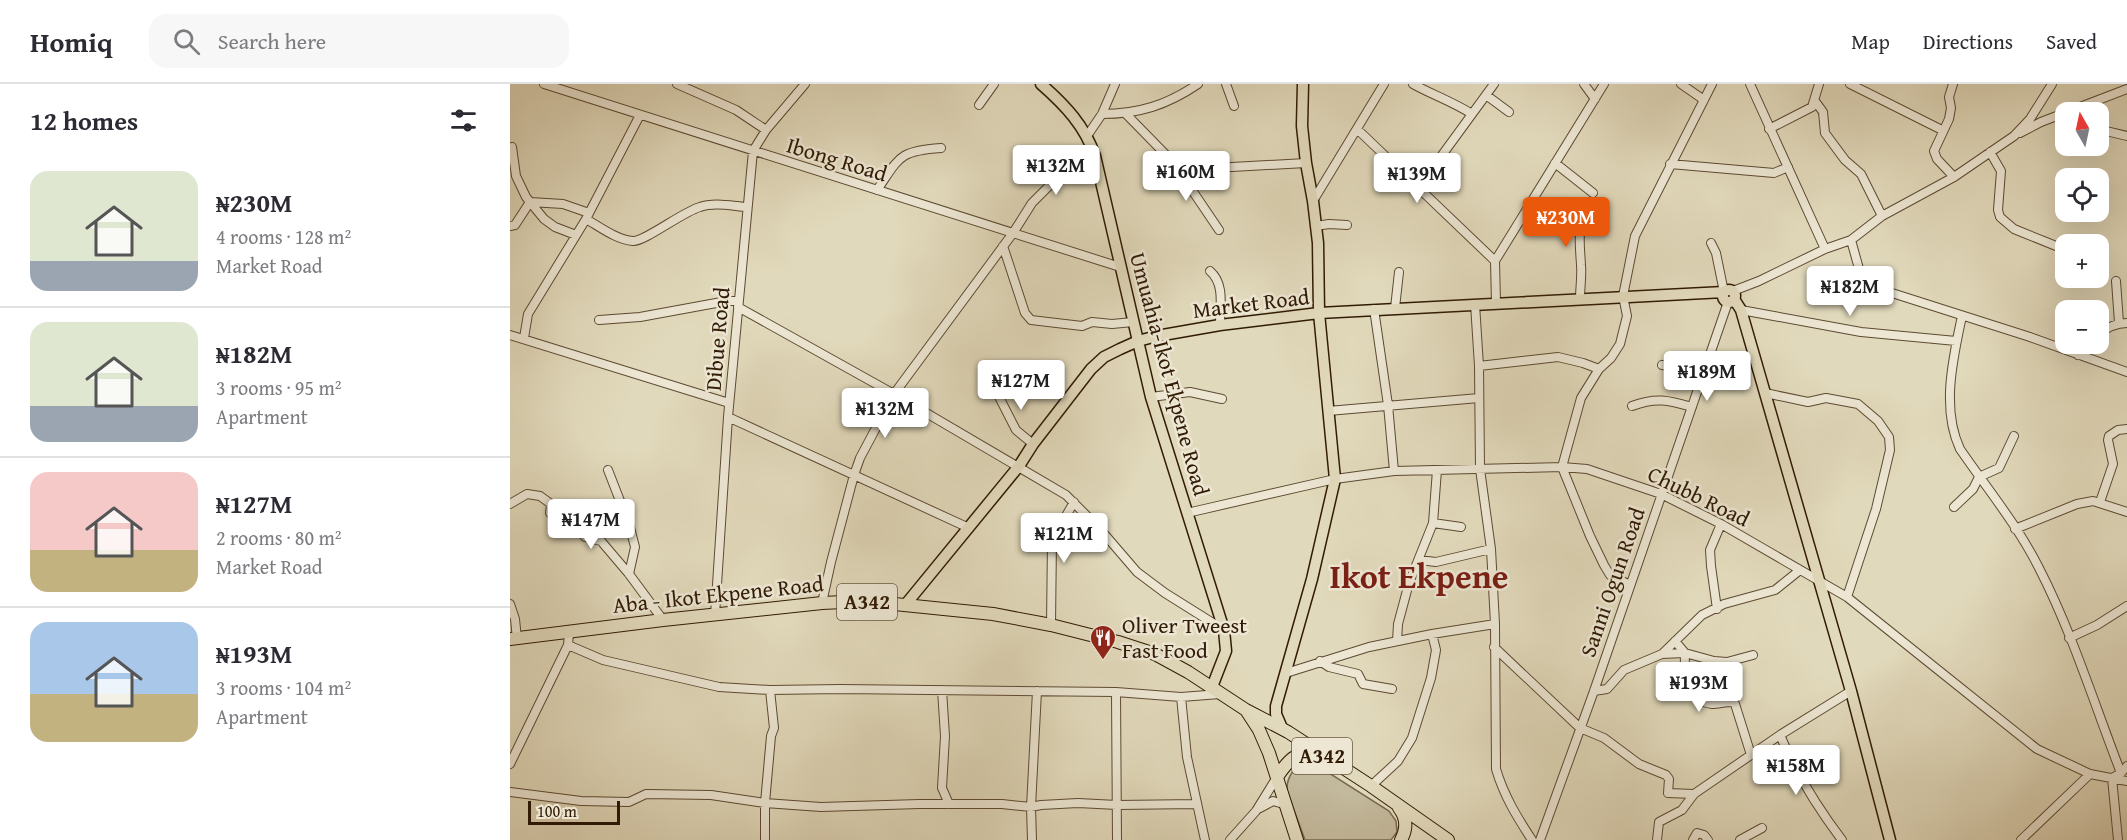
<!DOCTYPE html>
<meta charset="utf-8">
<style>
:root{--surface:#fff;--page:#f7f7f7;--text:#2b2b33;--muted:#7c7c81;--line:#e1e1e2;--accent:#ea580c}
body{margin:0;font-family:"Gentium Book Plus",serif;background:var(--page);color:var(--text);height:100vh;display:flex;flex-direction:column;font-size:22px;white-space:nowrap}
*{box-sizing:border-box;margin:0}
p{font-size:20px;color:var(--muted)}
.icon{flex:none;width:33px;height:33px;fill:none;stroke:currentColor;stroke-width:2;stroke-linecap:round;stroke-linejoin:round}
.map{position:relative;flex:1;overflow:hidden}
.details{display:flex;flex-direction:column;background:var(--surface);width:510px}
.details>*{flex:none}
.needle{width:39px;rotate:351deg}
.controls{position:absolute;left:1545px;top:18px;display:grid;gap:12px}
.controls a{display:grid;place-items:center;width:54px;height:54px;border-radius:12px;background:var(--surface);box-shadow:0 6px 24px #0002;font-size:30px}
.scale{position:absolute;left:18px;bottom:15px;width:92px;box-sizing:border-box;padding-left:6px;border:3px solid #311b05;border-top:0;font-size:16px;line-height:21px;white-space:nowrap;color:#311b05;-webkit-text-stroke:4px #ece6d3;paint-order:stroke}
.price{position:absolute;translate:-50% -51px;padding:0 14px;border-radius:6px;background:#fff;color:#222;font-size:20px;line-height:39px;filter:drop-shadow(0 2px 3px #0008)}
.price::after{content:'';position:absolute;left:50%;top:36px;width:18px;height:14px;margin-left:-9px;background:inherit;clip-path:polygon(0 0,100% 0,50% 100%)}
.price.on{background:var(--accent);color:#fff}
ul{padding:0;list-style:none}
li{display:flex;align-items:center;gap:18px;height:150px;padding:0 30px}
li+li{border-top:2px solid var(--line)}
li span{display:grid;place-items:center;flex:none;width:168px;height:120px;border-radius:18px;color:#555}
li>.icon{margin-inline-start:auto}
span .icon{width:72px;height:72px;fill:#fffc;stroke-width:1}
li b{font-size:26px}
h2{display:flex;justify-content:space-between;align-items:center;height:72px;padding:0 30px;font-size:26px}
header{display:flex;align-items:center;gap:36px;box-sizing:border-box;height:84px;padding:0 30px;background:var(--surface);border-bottom:2px solid var(--line)}
header strong{font-size:28px}
nav{display:flex;gap:33px;margin-inline-start:auto;font-size:21px}
.search{width:420px;height:54px;background:var(--page);display:flex;align-items:center;gap:15px;box-sizing:border-box;padding:0 21px;border-radius:18px;color:var(--muted);font-size:22px}
main{display:flex;flex:1;min-height:0}
.map>svg:first-child{display:block}
.green{fill:#c3b99c;stroke:#7a6a50;stroke-width:1.5}
.lines{fill:none;stroke-linecap:round;stroke-linejoin:round}
.minor-casing{stroke:#5d4a32;stroke-width:10}
.major-casing{stroke:#311b05;stroke-width:13}
.highway-casing{stroke:#311b05;stroke-width:14}
.minor{stroke:#ece6d3;stroke-width:8}
.major{stroke:#e1d9bb;stroke-width:10}
.highway{stroke:#e1d9bb;stroke-width:12}
.labels{text-anchor:middle;stroke-width:5;stroke-linejoin:round;paint-order:stroke}
.shield{fill:#ece6d3;stroke:#695843;stroke-width:1.5}
.shield-label{font-size:21px;font-weight:bold;fill:#311b05}
.street-label{font-size:22px;fill:#311b05;stroke:#ece6d3}
.poi-label{font-size:22px;fill:#311b05;stroke:#ece6d3;text-anchor:start}
.town-label{font-size:34px;font-weight:bold;fill:#7a1f14;stroke:#ece6d3}
</style>
<header>
<strong>Homiq</strong>
<div class="search"><svg class="icon" aria-label="search" viewBox="0 0 24 24"><circle cx="10" cy="10" r="6"/><path d="M15 15l6 6"/></svg>Search here</div>
<nav><a>Map</a><a>Directions</a><a>Saved</a></nav>
</header>
<main>
<section class="details">
<h2>12 homes<svg class="icon" aria-label="filters" viewBox="0 0 24 24"><path d="M4 7h16M4 17h16"/><circle cx="9" cy="7" r="2"/><circle cx="15" cy="17" r="2"/></svg></h2>
<ul>
<li><span style="background:linear-gradient(#dfe7d0 75%,#9aa5b1 0)"><svg class="icon" aria-label="home" viewBox="0 0 24 24"><path d="M3 11l9-7 9 7M6 9v11h12V9"/></svg></span><div><b>₦230M</b><p>4 rooms · 128 m²</p><p>Market Road</p></div></li>
<li><span style="background:linear-gradient(#dfe7d0 70%,#9aa5b1 0)"><svg class="icon" aria-label="home" viewBox="0 0 24 24"><path d="M3 11l9-7 9 7M6 9v11h12V9"/></svg></span><div><b>₦182M</b><p>3 rooms · 95 m²</p><p>Apartment</p></div></li>
<li><span style="background:linear-gradient(#f6c9c9 65%,#c2b280 0)"><svg class="icon" aria-label="home" viewBox="0 0 24 24"><path d="M3 11l9-7 9 7M6 9v11h12V9"/></svg></span><div><b>₦127M</b><p>2 rooms · 80 m²</p><p>Market Road</p></div></li>
<li><span style="background:linear-gradient(#a9c7e8 60%,#c2b280 0)"><svg class="icon" aria-label="home" viewBox="0 0 24 24"><path d="M3 11l9-7 9 7M6 9v11h12V9"/></svg></span><div><b>₦193M</b><p>3 rooms · 104 m²</p><p>Apartment</p></div></li>
</ul>
</section>
<div class="map">
<svg width="1617" height="756" viewBox="0 0 1617 756">
<rect width="100%" height="100%" fill="#e1d9bb"/>
<filter id="stains"><feTurbulence type="fractalNoise" baseFrequency=".00333" numOctaves="4"/><feColorMatrix values="0 0 0 0 .2 0 0 0 0 .09 0 0 0 0 .02 0 0 0 .5 -.17"/></filter>
<radialGradient id="worn" r=".72"><stop offset=".6" stop-color="#630" stop-opacity="0"/><stop offset="1" stop-color="#630" stop-opacity=".3"/></radialGradient>
<!-- green -->
<path class="green" d="M 799,678 L 808,682 L 879,727 L 886,737 L 887,748 L 881,756 L 795,756 L 777,707 C 776,694 785,679 799,678 Z"/>
<g class="lines">
<defs>
<path id="minor" d="M 34,0 L 610,183
M 167,0 L 226,26 L 256,46
M 716,0 L 724,22
M 903,0 C 923,11 943,18 962,30
M 1074,0 L 1085,15
M 1171,0 L 1194,16
M 1240,0 L 1315,165
M 1340,0 L 1432,46
M 1443,0 L 1439,13 L 1441,24 L 1439,35 L 1424,67 L 1427,75 L 1444,93
M 976,11 L 999,28
M 1305,17 L 1313,28 L 1315,49 L 1335,76 L 1351,90 L 1372,132
M 469,21 L 484,0
M 592,30 C 629,30 657,21 688,0
M 616,30 L 663,78 L 709,146
M 1588,32 L 1596,47 L 1617,52
M 847,45 L 985,177
M 1259,45 L 1302,23 L 1309,0
M 1510,49 L 1531,38 L 1617,5
M 577,52 L 592,30 L 605,0
M 2,63 L 6,92 L 16,113 L 34,135 L 45,143 L 66,151
M 1480,68 L 1491,87 L 1488,126 L 1490,133 L 1504,145 L 1556,166
M 663,78 L 686,85 L 796,79
M 1045,79 L 1083,109
M 1160,80 L 1264,89 L 1278,83
M 908,104 L 984,0
M 367,106 C 390,73 388,67 431,64
M 803,117 L 874,0
M 76,135 C 90,143 107,156 123,157 C 134,158 174,127 190,123 C 204,118 222,122 237,123
M 0,142 L 5,141 L 20,118 L 53,120 L 79,129
M 806,142 L 819,140 L 837,141
M 1341,156 L 1351,192 L 1360,202 L 1520,253 L 1617,288
M 1201,159 L 1206,169 L 1214,208
M 493,162 L 515,229 L 521,236 L 572,242 L 582,238 L 602,240 L 623,238
M 700,187 C 715,200 710,222 710,241
M 1606,197 L 1609,239
M 1223,207 L 1249,197 L 1315,165 L 1341,156 L 1372,132 L 1444,93 L 1504,52 L 1520,35 L 1542,0
M 1070,215 C 1070,204 1072,192 1071,181 C 1070,161 1066,142 1079,125
M 986,219 L 985,177 L 1094,0
M 965,220 L 969,282 L 970,385 L 981,465 L 985,540 L 986,685 C 994,712 1007,733 1022,756
M 228,223 L 384,310 L 556,411 L 590,445 L 627,488 L 655,509 L 714,546
M 885,224 L 889,188
M 864,225 L 878,321 L 884,387
M 1231,226 L 1351,248 L 1446,257
M 1452,232 C 1443,274 1431,325 1450,365 C 1476,403 1508,442 1529,484 C 1562,548 1585,622 1611,689
M 89,236 L 130,233 L 217,217 L 229,217
M 0,251 L 219,319
M 1588,251 C 1597,243 1606,239 1617,239
M 14,254 L 18,230 L 76,135 L 130,31
M 1568,271 L 1580,260
M 1152,281 L 1194,288
M 969,282 L 1048,273 L 1073,279 L 1089,285
M 485,305 L 506,346 L 523,360
M 1255,309 L 1298,318 L 1316,314 L 1348,320 L 1368,337 L 1379,353 L 1380,366 L 1366,425 L 1337,513
M 641,313 L 680,308 L 712,315
M 1122,322 C 1146,313 1158,316 1182,323
M 818,327 L 969,314
M 218,333 L 459,444
M 98,386 L 119,440 L 125,463 L 119,490
M 1590,418 L 1603,380 L 1598,356 L 1599,352 L 1608,346 L 1617,345
M 0,420 L 17,410 L 30,412 L 41,420 L 40,429 L 54,443 L 59,441 L 66,443 L 75,453 L 91,457 L 119,490 L 153,536
M 1444,423 L 1463,405 L 1469,393 L 1489,384 L 1504,352
M 677,429 L 825,395 L 884,387 L 1052,383 L 1077,385 L 1151,410 L 1211,440 L 1337,513 L 1527,665 L 1580,690 L 1617,697
M 923,439 L 951,443
M 1505,445 L 1567,420 L 1583,417 L 1617,428
M 909,476 L 926,478 L 981,465
M 1120,501 L 1100,491 L 1094,481 L 1080,452 L 1052,383 L 1071,314 L 1089,285 L 1101,274 L 1110,260 L 1117,232 L 1113,212 L 1125,152 L 1202,0
M 312,519 L 321,478 L 344,391 L 350,374 L 384,310 L 503,149 L 522,119 L 539,102 L 585,72
M 0,520 L 5,535 L 7,555
M 1207,525 L 1201,482 L 1200,466 L 1211,440
M 205,531 L 218,333 L 243,67 L 256,46 L 295,0
M 541,541 L 542,456 L 564,418
M 1559,554 L 1587,541 L 1617,522
M 887,557 L 888,540 L 899,499 L 923,439 L 927,386
M 1165,557 L 1175,569 C 1174,589 1176,617 1202,620 C 1208,620 1215,618 1222,618 L 1225,620 L 1241,671
M 58,561 L 93,576 L 209,603 L 260,606 L 331,605 L 606,608 L 671,613 L 710,610
M 984,563 L 1070,644 L 1094,654 L 1129,680 L 1156,691 L 1159,695 L 1158,709 L 1184,710
M 1152,570 L 1192,531 L 1214,520 L 1265,506 L 1290,486
M 810,577 L 819,583 L 848,590 L 853,600 L 882,605
M 776,589 L 859,563 L 922,550 L 985,540
M 432,606 L 435,652 L 432,704 L 439,720
M 1084,607 L 1097,605 L 1114,586 L 1152,570 L 1175,569 L 1204,577 L 1217,578 L 1243,571
M 606,608 L 607,756
M 671,613 L 677,673 L 695,756
M 1270,651 C 1286,689 1307,723 1332,756
M 0,680 L 58,561 L 59,549
M 861,702 L 888,677 L 902,654 L 921,594 L 926,566 L 922,550
M 0,708 L 71,717 L 119,718 L 136,710 L 201,711 L 255,719 L 311,723 L 409,720 L 492,720 L 521,723 L 531,721 L 568,719 L 607,721 L 687,720
M 750,724 L 763,717 L 777,721
M 255,756 L 255,719 L 261,652 L 264,644 L 260,606
M 522,756 L 521,723 L 527,607
M 720,756 L 746,727 L 767,693
M 1030,756 L 1084,607 L 1218,218
M 1147,756 L 1149,738 L 1172,726 L 1184,710 L 1270,651 L 1341,607
M 1183,756 L 1187,749 L 1194,751 L 1198,756
M 1230,756 L 1252,744
M 1511,756 L 1580,690
M 1608,756 L 1602,694 L 1611,689 L 1617,682"/>
<path id="major" d="M 531,0 C 555,21 575,42 585,72 L 641,313 L 714,546 L 716,567 L 702,603
M1213 212a6 6 0 1 1 12 0a6 6 0 1 1-12 0Z
M 1224,215 L 1231,226 L 1341,607 L 1380,756
M 396,520 L 509,382 L 523,360 L 581,285 L 594,273 L 610,265 L 628,257 L 647,252 L 710,241 L 809,229 L 1214,208
M 772,644 L 766,630 L 766,622 L 802,495 L 825,395 L 809,229 L 808,159 L 803,117 L 796,79 L 792,42 L 793,0"/>
<path id="highway" d="M 0,555 L 153,536 L 312,519 L 355,517 L 483,530 L 541,541 L 608,558 L 645,570 L 678,588 L 736,626 L 778,648 L 861,702 L 938,756
M 736,626 L 749,646 L 759,669 L 787,756
M 767,693 C 777,678 787,665 806,670
M 889,724 C 897,734 897,745 891,756"/>
</defs>
<!-- minor casing -->
<use href="#minor" class="minor-casing"/>
<!-- major casing -->
<use href="#major" class="major-casing"/>
<!-- highway casing -->
<use href="#highway" class="highway-casing"/>
<!-- minor -->
<use href="#minor" class="minor"/>
<!-- major -->
<use href="#major" class="major"/>
<!-- highway -->
<use href="#highway" class="highway"/>
</g>
<!-- icons -->
<defs>
<symbol id="restaurant-pin" viewBox="-11 -11 22 30"><path d="M0 17L-7.5 6A9.5 9.5 0 1 1 7.5 6Z" fill="#8f2418" stroke="#ece6d3"/><path d="M-5-6h1v4h1v-4h1v4h1v-4h1v5L-1.5 .5V6h-2V.5L-5-1ZM5-6V6H3V1.5H1.5Q1.5-4 5-6Z" fill="#fff"/></symbol>
</defs>
<g fill-rule="evenodd">
<use href="#restaurant-pin" x="578" y="539" width="30" height="40"/>
</g>
<g class="labels">
<!-- shield labels -->
<g class="shield">
<rect x="327" y="500" width="60" height="36" rx="4.5"/>
<rect x="782" y="654" width="60" height="36" rx="4.5"/>
</g>
<g class="shield-label">
<text x="357" y="525">A342</text>
<text x="812" y="679">A342</text>
</g>
<!-- street labels -->
<g class="street-label">
<text transform="translate(327 75) rotate(17)" y="8">Ibong Road</text>
<text transform="translate(741 219) rotate(-7)" y="8">Market Road</text>
<text transform="translate(207 255) rotate(-85)" y="8">Dibue Road</text>
<text transform="translate(660 290) rotate(75)" y="8">Umuahia-Ikot Ekpene Road</text>
<text transform="translate(1189 412) rotate(26)" y="8">Chubb Road</text>
<text transform="translate(1102 498) rotate(-71)" y="8">Sanni Ogun Road</text>
<text transform="translate(208 510) rotate(-6)" y="8">Aba - Ikot Ekpene Road</text>
</g>
<!-- poi labels -->
<g class="poi-label">
<text x="612" y="549">Oliver Tweest<tspan x="612" dy="25">Fast Food</tspan></text>
</g>
<!-- town labels -->
<g class="town-label">
<text x="909" y="504">Ikot Ekpene</text>
</g>
</g>
<rect width="100%" height="100%" filter="url(#stains)"/>
<rect width="100%" height="100%" fill="url(#worn)"/>
</svg>
<div class="controls">
<a><svg class="needle" viewBox="-14 -14 28 28"><path d="M0-13l5 13h-10z" fill="#e53935"/><path d="M0 13l5-13h-10z" fill="#7c7c81"/></svg></a>
<a><svg class="icon" aria-label="locate" viewBox="0 0 24 24"><circle cx="12" cy="12" r="6"/><path d="M12 2v4M12 18v4M2 12h4M18 12h4"/></svg></a>
<a>+</a>
<a>−</a>
</div>
<div class="scale">100 m</div>
<b class="price" style="left:546px;top:112px">₦132M</b>
<b class="price" style="left:676px;top:118px">₦160M</b>
<b class="price" style="left:907px;top:120px">₦139M</b>
<b class="price on" style="left:1056px;top:164px">₦230M</b>
<b class="price" style="left:1340px;top:233px">₦182M</b>
<b class="price" style="left:1197px;top:318px">₦189M</b>
<b class="price" style="left:511px;top:327px">₦127M</b>
<b class="price" style="left:375px;top:355px">₦132M</b>
<b class="price" style="left:81px;top:466px">₦147M</b>
<b class="price" style="left:554px;top:480px">₦121M</b>
<b class="price" style="left:1189px;top:629px">₦193M</b>
<b class="price" style="left:1286px;top:712px">₦158M</b>
</div>
</main>
